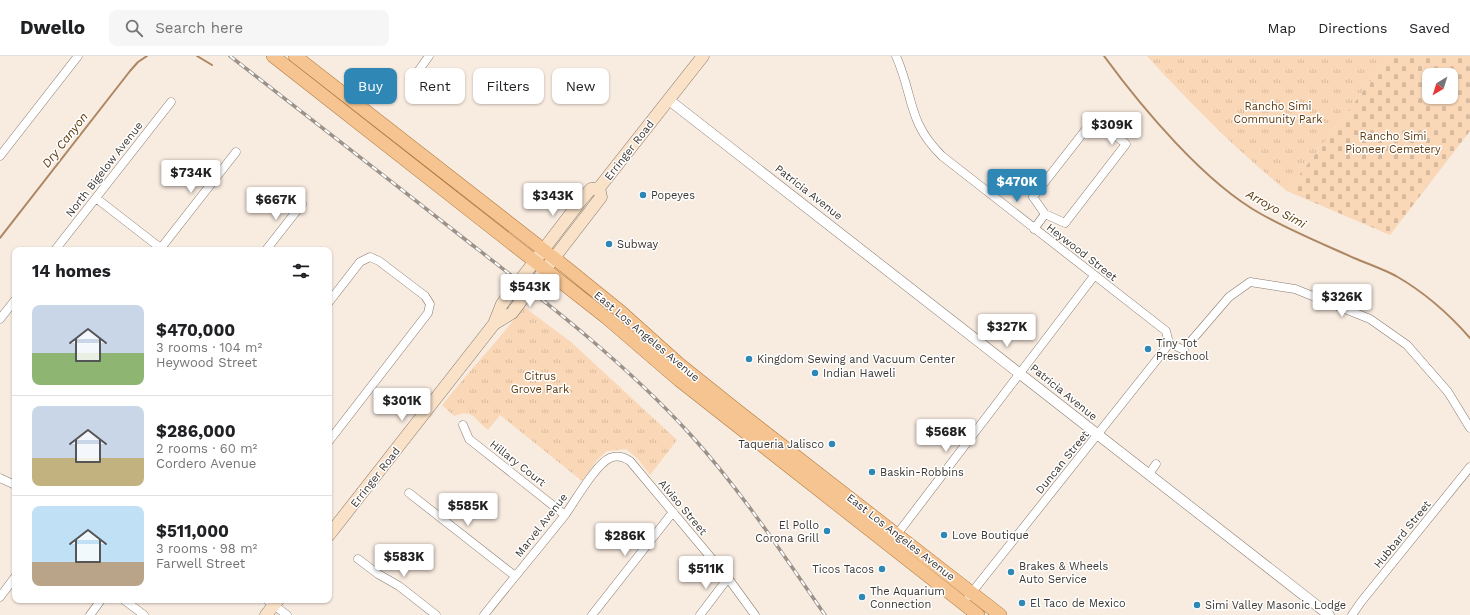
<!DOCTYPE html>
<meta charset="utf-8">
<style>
:root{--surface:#fff;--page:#f6f6f6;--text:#202124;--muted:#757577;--line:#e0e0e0;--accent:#2f87b5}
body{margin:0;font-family:"Work Sans",sans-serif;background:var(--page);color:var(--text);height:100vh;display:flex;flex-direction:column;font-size:15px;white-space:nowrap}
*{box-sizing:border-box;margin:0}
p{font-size:13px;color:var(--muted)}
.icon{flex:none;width:22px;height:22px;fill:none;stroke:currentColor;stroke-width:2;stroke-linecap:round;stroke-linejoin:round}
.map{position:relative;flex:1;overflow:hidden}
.drawer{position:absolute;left:12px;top:191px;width:320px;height:356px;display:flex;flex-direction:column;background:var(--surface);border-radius:8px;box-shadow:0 1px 3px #0004}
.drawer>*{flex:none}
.hud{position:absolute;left:344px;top:12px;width:380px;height:36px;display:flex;gap:8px}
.needle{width:26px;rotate:218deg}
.buttons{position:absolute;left:1422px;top:12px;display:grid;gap:8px}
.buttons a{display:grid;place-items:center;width:36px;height:36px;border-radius:8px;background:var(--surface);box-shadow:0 1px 3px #0004;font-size:20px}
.price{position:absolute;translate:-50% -34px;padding:0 9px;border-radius:4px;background:#fff;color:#222;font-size:13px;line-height:26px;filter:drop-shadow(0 1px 2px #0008)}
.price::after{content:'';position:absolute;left:50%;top:24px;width:12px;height:9px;margin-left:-6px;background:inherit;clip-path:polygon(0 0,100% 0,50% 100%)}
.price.current{background:var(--accent);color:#fff}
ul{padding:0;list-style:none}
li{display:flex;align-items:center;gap:12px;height:100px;padding:0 20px}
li+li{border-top:1px solid var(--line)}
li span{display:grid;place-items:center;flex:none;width:112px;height:80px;border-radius:8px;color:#555}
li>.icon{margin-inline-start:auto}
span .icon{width:48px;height:48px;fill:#fffc;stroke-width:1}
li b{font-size:17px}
h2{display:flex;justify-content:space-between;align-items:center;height:48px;padding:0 20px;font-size:17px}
.tag{padding:0 14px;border-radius:8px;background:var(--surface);box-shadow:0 1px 3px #0004;font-size:14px;line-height:36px}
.tag.current{background:var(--accent);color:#fff}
header{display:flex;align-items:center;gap:24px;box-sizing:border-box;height:56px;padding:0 20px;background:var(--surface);border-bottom:1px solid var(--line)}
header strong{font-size:19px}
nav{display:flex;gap:22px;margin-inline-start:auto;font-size:14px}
.search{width:280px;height:36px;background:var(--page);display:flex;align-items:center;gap:10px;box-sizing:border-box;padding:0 14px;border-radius:8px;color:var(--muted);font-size:15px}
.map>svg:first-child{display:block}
.cemetery{fill:url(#cemetery-stones);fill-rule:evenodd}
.park{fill:url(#park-tufts)}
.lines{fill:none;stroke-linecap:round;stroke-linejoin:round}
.stream{stroke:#ad8763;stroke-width:2}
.minor-casing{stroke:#867a70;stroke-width:9}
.tertiary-casing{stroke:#867a70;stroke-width:11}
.secondary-casing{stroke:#867a70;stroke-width:13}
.primary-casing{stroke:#af793e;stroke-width:14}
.minor{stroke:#fff;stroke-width:8}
.tertiary{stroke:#fff;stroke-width:10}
.secondary{stroke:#fae2c8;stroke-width:12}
.primary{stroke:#f5c490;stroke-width:13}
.rail-casing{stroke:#9b928a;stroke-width:3.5}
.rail{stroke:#fff;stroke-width:2;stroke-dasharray:6;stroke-linecap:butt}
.poi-dot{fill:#2f87b5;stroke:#fff;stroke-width:1.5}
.labels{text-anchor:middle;stroke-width:3;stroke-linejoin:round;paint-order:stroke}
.park-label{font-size:11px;fill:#603a0d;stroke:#fff}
.street-label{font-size:11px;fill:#3a3530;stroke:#fff}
.poi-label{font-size:11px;fill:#3a3530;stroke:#fff;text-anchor:start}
.water-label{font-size:12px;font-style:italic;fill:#5e380a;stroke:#fff}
</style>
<header>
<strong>Dwello</strong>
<div class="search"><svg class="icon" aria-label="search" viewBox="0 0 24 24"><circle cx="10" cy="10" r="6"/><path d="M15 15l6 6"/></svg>Search here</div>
<nav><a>Map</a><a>Directions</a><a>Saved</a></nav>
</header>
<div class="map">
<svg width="1470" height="559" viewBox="0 0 1470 559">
<defs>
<pattern id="cemetery-stones" width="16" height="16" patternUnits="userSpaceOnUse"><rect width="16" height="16" fill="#fad7b6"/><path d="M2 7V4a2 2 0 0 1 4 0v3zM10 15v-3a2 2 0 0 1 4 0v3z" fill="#d7b99d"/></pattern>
<pattern id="park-tufts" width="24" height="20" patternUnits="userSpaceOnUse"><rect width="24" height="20" fill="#fad7b6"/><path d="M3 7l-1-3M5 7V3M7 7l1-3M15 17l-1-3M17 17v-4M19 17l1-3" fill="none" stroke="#d7b99d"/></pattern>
</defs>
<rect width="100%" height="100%" fill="#f8ebe0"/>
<!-- cemetery -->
<path class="cemetery" d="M 1390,0 L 1470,0 L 1470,75 L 1390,179 L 1287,135 ZM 1429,19 L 1451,19 L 1451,41 L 1429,41 Z"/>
<!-- park -->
<path class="park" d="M 1147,0 L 1390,0 L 1287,135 C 1236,94 1191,48 1147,0 Z
M 524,251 L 571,286 L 677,384 L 650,419 L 638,403 L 626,393 L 607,395 L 597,404 L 582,425 L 500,359 L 488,374 C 473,363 474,352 454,360 L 442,349 C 469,315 498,285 524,251 Z"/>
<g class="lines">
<!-- stream -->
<path class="stream" d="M 197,0 L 212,9
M 1104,0 C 1142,52 1205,127 1261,158 C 1291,175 1323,188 1354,202 C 1368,208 1383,213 1396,220 C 1424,236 1449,258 1470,282
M 0,182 L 130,15 L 138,6 L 147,0"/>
<defs>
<path id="minor" d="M 896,0 C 914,40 907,66 942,100 L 1166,275 L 1169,287 L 1163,296 L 969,540
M 419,14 L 429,0
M 1094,63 L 1126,88 L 1065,167 L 1045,158 L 1033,141 Z
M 0,100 L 78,0
M 96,142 L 163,194
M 1034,173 L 1045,158
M 161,192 L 236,96
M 55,194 L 171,46
M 266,194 L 302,148
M 329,246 L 360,206 L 370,201 L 379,205 L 425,240 L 430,248 L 428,257 L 329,385
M 0,263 L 15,244
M 1192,284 L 1229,241 L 1250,226 L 1295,233 L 1370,263 L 1407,289 L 1448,336 L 1470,372
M 1169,287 L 1184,294
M 463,369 L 469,383 L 565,459
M 1149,418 L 1156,408
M 0,422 L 15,429
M 409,437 L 515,520
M 895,481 L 1094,220
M 358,503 L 378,518 L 399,530 L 436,559
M 0,541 L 15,521
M 124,544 L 144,559
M 267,544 L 287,559
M 90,559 L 101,544
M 484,559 C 511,525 538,493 565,459 C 575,445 596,408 610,402 C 617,399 624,401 630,405 L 728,522 L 755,559
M 592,559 L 673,456
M 700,559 L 728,522
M 1352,559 L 1361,546 L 1470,411"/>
<path id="tertiary" d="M 669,44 L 1329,559"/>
<path id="secondary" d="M 494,268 L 512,257 L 524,241 L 601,141 L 599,132
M 329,479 L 494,268 L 502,248 L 582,143 L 591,133 L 599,132 L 703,0
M 266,559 L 278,544"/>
<path id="primary" d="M 273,0 L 607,262 L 679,324 L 978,559
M 295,0 L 568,213 L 621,256 L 679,308 L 739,356 L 1000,559"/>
</defs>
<!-- minor casing -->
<use href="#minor" class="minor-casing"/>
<!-- tertiary casing -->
<use href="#tertiary" class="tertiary-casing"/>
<!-- secondary casing -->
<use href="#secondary" class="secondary-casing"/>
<!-- primary casing -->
<use href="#primary" class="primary-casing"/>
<!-- minor -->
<use href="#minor" class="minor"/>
<!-- tertiary -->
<use href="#tertiary" class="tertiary"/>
<!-- secondary -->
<use href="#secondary" class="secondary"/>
<!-- primary -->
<use href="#primary" class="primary"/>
<defs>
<path id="rail" d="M 230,0 C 311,63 391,125 471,188 C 547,247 624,306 689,377 C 740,433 782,497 825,559"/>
</defs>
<!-- rail casing -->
<use href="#rail" class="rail-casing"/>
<!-- rail -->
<use href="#rail" class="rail"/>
</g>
<!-- markers -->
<g class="poi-dot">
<circle cx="643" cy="139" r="4"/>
<circle cx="609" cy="188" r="4"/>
<circle cx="1148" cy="293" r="4"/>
<circle cx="749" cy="303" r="4"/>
<circle cx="815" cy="317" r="4"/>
<circle cx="832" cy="388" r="4"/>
<circle cx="872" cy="416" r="4"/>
<circle cx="827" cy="475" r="4"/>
<circle cx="944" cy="479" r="4"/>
<circle cx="882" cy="513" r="4"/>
<circle cx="1011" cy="516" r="4"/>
<circle cx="862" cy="541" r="4"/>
<circle cx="1022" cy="547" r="4"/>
<circle cx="1197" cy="549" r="4"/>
</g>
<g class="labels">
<!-- park labels -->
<g class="park-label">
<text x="1278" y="54">Rancho Simi<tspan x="1278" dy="13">Community Park</tspan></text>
<text x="1393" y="84">Rancho Simi<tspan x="1393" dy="13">Pioneer Cemetery</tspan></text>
<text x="540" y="324">Citrus<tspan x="540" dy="13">Grove Park</tspan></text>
</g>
<!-- street labels -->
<g class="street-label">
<text transform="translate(629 94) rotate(-52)" y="4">Erringer Road</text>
<text transform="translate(104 113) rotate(-52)" y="4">North Bigelow Avenue</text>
<text transform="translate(809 136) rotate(38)" y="4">Patricia Avenue</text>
<text transform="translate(1082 196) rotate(38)" y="4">Heywood Street</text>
<text transform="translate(647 280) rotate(40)" y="4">East Los Angeles Avenue</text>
<text transform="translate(1064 336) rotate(39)" y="4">Patricia Avenue</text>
<text transform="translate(1062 406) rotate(-51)" y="4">Duncan Street</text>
<text transform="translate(518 407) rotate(38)" y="4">Hillary Court</text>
<text transform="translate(375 421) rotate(-52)" y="4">Erringer Road</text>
<text transform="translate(683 451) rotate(50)" y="4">Alviso Street</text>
<text transform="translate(541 469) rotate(-52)" y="4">Marvel Avenue</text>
<text transform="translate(1402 478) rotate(-51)" y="4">Hubbard Street</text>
<text transform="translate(901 481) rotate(38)" y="4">East Los Angeles Avenue</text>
</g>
<!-- poi labels -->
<g class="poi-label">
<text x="651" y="143">Popeyes</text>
<text x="617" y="192">Subway</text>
<text x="1156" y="291">Tiny Tot<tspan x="1156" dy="13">Preschool</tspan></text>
<text x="757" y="307">Kingdom Sewing and Vacuum Center</text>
<text x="823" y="321">Indian Haweli</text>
<text x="824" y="392" text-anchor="end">Taqueria Jalisco</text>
<text x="880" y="420">Baskin-Robbins</text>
<text x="819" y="473" text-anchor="end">El Pollo<tspan x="819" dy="13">Corona Grill</tspan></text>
<text x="952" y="483">Love Boutique</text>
<text x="1019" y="514">Brakes &amp; Wheels<tspan x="1019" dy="13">Auto Service</tspan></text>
<text x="874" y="517" text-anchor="end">Ticos Tacos</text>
<text x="870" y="539">The Aquarium<tspan x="870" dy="13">Connection</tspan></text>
<text x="1030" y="551">El Taco de Mexico</text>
<text x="1205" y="553">Simi Valley Masonic Lodge</text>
</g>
<!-- water labels -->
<g class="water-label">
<text transform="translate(65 84) rotate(-52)" y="4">Dry Canyon</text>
<text transform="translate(1276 153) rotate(29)" y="4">Arroyo Simi</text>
</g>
</g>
</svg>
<div class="buttons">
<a><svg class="needle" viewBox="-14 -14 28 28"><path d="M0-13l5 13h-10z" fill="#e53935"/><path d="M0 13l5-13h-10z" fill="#757577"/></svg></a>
</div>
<b class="price" style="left:1112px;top:90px">$309K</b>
<b class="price" style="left:191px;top:138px">$734K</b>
<b class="price current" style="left:1017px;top:147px">$470K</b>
<b class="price" style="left:553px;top:161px">$343K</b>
<b class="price" style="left:276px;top:165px">$667K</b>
<b class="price" style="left:530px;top:252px">$543K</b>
<b class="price" style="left:1342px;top:262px">$326K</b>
<b class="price" style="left:1007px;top:292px">$327K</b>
<b class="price" style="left:402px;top:366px">$301K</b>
<b class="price" style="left:946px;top:397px">$568K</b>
<b class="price" style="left:468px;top:471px">$585K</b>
<b class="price" style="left:625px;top:501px">$286K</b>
<b class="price" style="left:404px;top:522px">$583K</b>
<b class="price" style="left:706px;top:534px">$511K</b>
<div class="hud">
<a class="tag current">Buy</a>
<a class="tag">Rent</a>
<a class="tag">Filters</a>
<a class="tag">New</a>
</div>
<section class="drawer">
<h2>14 homes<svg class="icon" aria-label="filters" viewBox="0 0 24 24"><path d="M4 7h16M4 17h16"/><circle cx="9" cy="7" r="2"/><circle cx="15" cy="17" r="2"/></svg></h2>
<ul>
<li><span style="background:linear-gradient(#c9d6e8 60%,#8fb573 0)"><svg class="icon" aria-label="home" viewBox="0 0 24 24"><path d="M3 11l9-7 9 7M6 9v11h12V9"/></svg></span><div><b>$470,000</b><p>3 rooms · 104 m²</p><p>Heywood Street</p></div></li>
<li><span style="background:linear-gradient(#c9d6e8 65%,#c2b280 0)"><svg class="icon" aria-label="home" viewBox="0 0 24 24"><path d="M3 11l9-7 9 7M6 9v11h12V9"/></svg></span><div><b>$286,000</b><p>2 rooms · 60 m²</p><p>Cordero Avenue</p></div></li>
<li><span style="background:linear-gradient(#bfe0f5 70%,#b9a48a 0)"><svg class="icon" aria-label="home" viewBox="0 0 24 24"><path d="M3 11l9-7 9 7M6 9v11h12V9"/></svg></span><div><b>$511,000</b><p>3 rooms · 98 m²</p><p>Farwell Street</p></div></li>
</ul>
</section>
</div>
